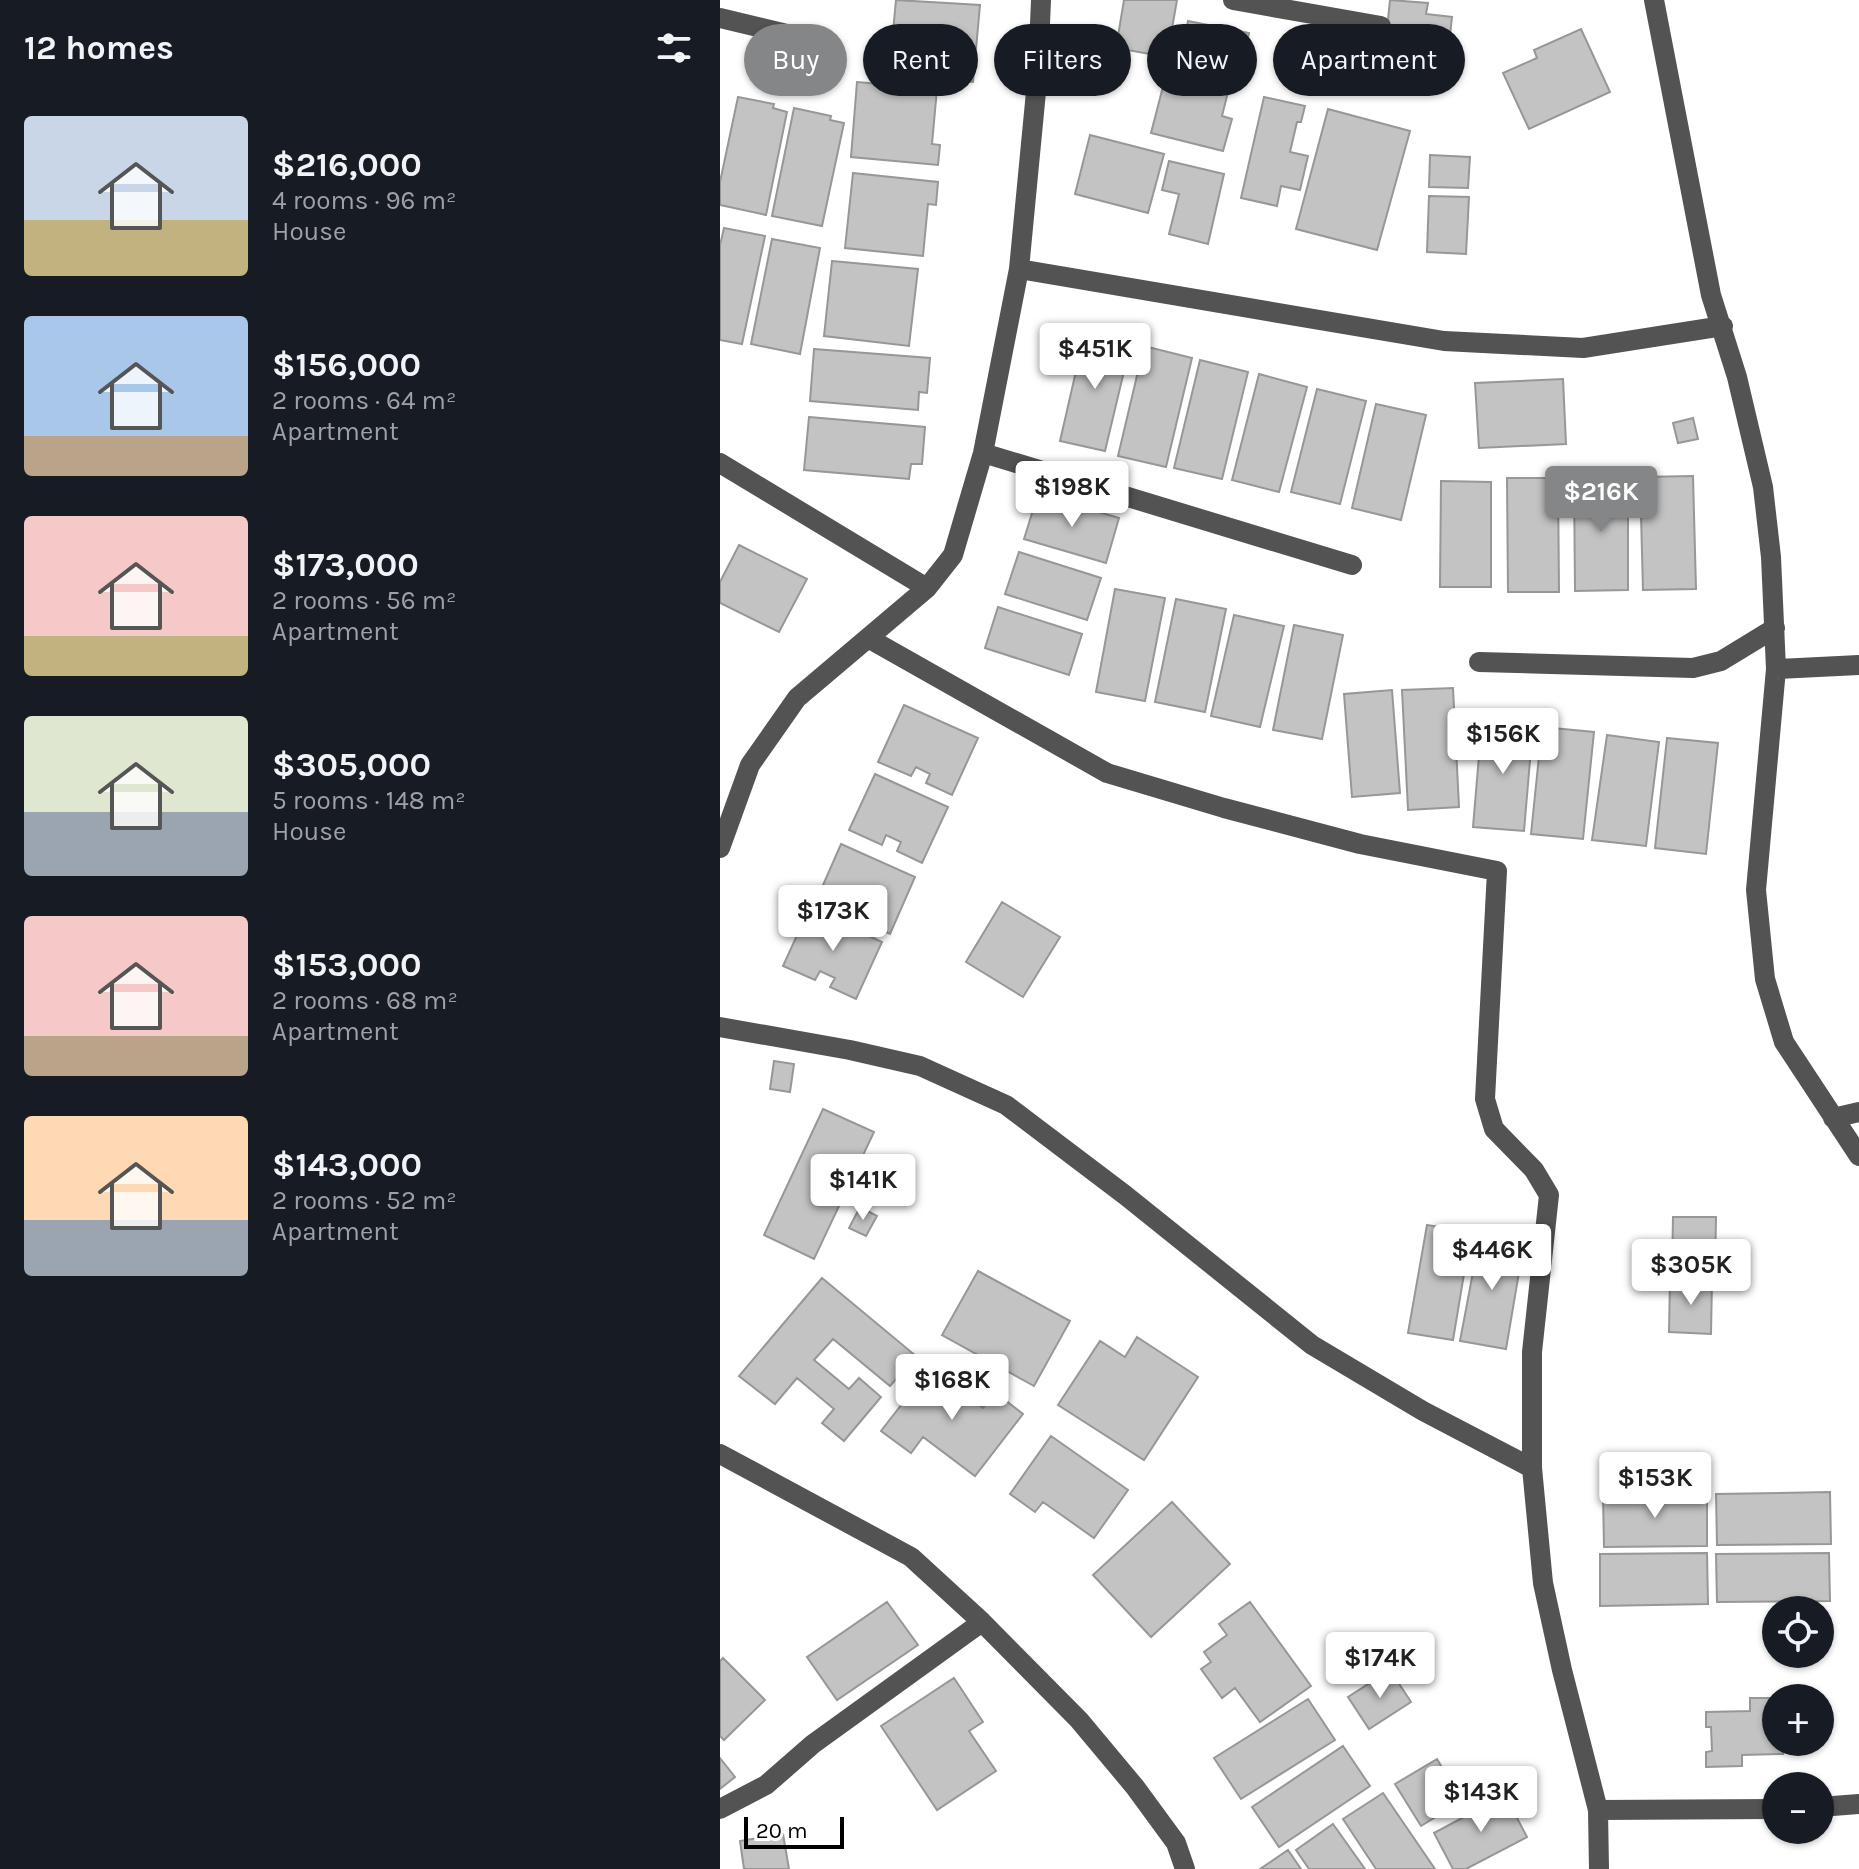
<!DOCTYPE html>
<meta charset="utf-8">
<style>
:root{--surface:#171b24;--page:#20242c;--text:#f1f3f6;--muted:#9ea1a6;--accent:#858687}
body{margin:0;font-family:Karla,sans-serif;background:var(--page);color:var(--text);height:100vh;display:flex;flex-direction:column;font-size:30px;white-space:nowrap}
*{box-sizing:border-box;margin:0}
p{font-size:26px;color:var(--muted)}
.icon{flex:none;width:44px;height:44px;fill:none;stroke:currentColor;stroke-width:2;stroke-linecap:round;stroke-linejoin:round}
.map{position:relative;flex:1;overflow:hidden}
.drawer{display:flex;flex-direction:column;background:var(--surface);width:720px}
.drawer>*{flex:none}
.banner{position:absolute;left:24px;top:24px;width:760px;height:72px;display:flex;gap:16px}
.buttons{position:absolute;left:1042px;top:1596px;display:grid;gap:16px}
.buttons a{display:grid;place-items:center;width:72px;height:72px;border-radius:50%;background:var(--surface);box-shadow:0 2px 6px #0004;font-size:40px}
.scale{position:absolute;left:24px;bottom:20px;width:100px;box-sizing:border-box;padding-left:8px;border:4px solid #000;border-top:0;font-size:22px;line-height:28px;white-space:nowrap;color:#000;-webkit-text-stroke:6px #fff;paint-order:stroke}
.price{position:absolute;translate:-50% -68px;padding:0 18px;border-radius:8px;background:#fff;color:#222;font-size:26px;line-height:52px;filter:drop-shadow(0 2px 4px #0008)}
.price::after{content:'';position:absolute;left:50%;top:48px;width:24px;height:18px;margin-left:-12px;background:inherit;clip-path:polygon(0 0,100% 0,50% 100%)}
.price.current{background:var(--accent);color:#fff}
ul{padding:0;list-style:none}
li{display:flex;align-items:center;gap:24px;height:200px;padding:0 24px}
li span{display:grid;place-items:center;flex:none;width:224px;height:160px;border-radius:8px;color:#555}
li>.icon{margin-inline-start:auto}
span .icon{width:96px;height:96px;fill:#fffc;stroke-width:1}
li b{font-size:34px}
h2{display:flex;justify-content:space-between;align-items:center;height:96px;padding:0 24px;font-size:34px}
.pill{padding:0 28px;border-radius:36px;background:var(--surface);box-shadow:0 2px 6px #0004;font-size:28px;line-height:72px}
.pill.current{background:var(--accent);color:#fff}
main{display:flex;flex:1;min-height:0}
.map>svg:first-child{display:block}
.building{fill:#c3c3c3;stroke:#979797;stroke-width:2}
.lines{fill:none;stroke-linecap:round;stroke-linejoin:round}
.minor{stroke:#535353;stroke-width:20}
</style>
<main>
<section class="drawer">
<h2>12 homes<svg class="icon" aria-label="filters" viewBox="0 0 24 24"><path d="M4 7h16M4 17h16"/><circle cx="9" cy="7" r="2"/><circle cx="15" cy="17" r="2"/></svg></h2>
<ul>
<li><span style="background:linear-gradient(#c9d6e8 65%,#c2b280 0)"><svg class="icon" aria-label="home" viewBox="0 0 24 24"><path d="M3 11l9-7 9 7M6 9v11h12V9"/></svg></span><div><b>$216,000</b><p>4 rooms · 96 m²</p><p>House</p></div></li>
<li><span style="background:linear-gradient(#a9c7e8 75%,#b9a48a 0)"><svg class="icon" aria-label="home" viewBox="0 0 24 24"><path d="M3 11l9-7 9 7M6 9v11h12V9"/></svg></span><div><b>$156,000</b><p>2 rooms · 64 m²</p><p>Apartment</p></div></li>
<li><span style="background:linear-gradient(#f6c9c9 75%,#c2b280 0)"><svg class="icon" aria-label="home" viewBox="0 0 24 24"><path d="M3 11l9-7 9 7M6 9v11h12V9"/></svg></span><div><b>$173,000</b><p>2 rooms · 56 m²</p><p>Apartment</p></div></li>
<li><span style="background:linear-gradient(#dfe7d0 60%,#9aa5b1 0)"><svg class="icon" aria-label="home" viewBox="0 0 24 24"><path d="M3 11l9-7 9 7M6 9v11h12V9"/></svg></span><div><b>$305,000</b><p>5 rooms · 148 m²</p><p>House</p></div></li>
<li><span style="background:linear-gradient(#f6c9c9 75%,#b9a48a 0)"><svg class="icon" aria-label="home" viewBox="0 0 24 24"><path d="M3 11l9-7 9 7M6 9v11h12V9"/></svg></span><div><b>$153,000</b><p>2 rooms · 68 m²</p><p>Apartment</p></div></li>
<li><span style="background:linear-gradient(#ffd9b3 65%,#9aa5b1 0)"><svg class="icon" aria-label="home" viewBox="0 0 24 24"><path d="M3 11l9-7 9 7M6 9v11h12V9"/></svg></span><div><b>$143,000</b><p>2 rooms · 52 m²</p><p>Apartment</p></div></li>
</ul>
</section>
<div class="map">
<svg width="1139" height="1869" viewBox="0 0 1139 1869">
<rect width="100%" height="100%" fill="#fff"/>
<!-- building -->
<path class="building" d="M 176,0 L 260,5 L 253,82 L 169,74 Z
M 404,0 L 457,0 L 447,57 L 396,48 Z
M 670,0 L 708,3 L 706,14 L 732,17 L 726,72 L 656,64 L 659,38 L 666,39 Z
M 468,21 L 529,33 L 520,77 L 459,64 Z
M 363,29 L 387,32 L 384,53 L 361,49 Z
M 861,29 L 890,92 L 809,129 L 783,73 L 817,58 L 814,50 Z
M 446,75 L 508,92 L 502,116 L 512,119 L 503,151 L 431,133 Z
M 137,82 L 217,89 L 212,144 L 220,145 L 218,165 L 131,157 Z
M 18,97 L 54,104 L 53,108 L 67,112 L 46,215 L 0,205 L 0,182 Z
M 544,97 L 585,106 L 581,122 L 577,122 L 570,152 L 588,156 L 580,190 L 561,186 L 557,206 L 521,198 Z
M 74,108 L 111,116 L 110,120 L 124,123 L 102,226 L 52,216 Z
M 608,109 L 690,131 L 657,250 L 576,229 Z
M 370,135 L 444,154 L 428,213 L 355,194 Z
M 710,155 L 750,157 L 748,188 L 709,187 Z
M 449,161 L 504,174 L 488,244 L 449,234 L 459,194 L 442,190 Z
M 133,173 L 218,182 L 216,205 L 208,204 L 203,256 L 125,248 Z
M 709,196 L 749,197 L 746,254 L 707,252 Z
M 4,228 L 45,236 L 22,344 L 0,340 L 0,245 Z
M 52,239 L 100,248 L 80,354 L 31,344 Z
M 112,261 L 198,269 L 189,346 L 104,336 Z
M 365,332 L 411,342 L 385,451 L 340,441 Z
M 424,346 L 472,358 L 446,467 L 398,456 Z
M 94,349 L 210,358 L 207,393 L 199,392 L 198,410 L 90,401 Z
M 480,360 L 528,372 L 502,479 L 454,468 Z
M 539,374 L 587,387 L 559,492 L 512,480 Z
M 843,379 L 846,444 L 759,448 L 755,383 Z
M 597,389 L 646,401 L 620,504 L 571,492 Z
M 656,404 L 706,415 L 681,520 L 632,508 Z
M 89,417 L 205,427 L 202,464 L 191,464 L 189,479 L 84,470 Z
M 973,418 L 978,439 L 958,443 L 953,423 Z
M 973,476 L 976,589 L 923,590 L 920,477 Z
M 854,477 L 908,477 L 908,590 L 855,591 Z
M 787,478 L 838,478 L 839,592 L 788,592 Z
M 721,481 L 771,482 L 771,587 L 720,587 Z
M 318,494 L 399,518 L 386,563 L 304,539 Z
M 19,545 L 87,579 L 59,632 L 0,603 L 0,582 Z
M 299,552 L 381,578 L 367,620 L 285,594 Z
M 395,589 L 445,598 L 425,701 L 376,692 Z
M 456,599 L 506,609 L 485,712 L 435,702 Z
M 278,607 L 362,634 L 349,675 L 265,648 Z
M 514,615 L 564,626 L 540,727 L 491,716 Z
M 574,625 L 623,635 L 602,739 L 553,730 Z
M 733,688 L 739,807 L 688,810 L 682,690 Z
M 672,690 L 680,793 L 632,797 L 624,694 Z
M 184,705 L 258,738 L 232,795 L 206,783 L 210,774 L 196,767 L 191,776 L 158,762 Z
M 762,720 L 813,725 L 804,831 L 753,827 Z
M 822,727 L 874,732 L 863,839 L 811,834 Z
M 887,735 L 939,742 L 926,846 L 872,840 Z
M 947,738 L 998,743 L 986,854 L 935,848 Z
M 155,774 L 228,807 L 202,863 L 177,851 L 181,842 L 166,835 L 162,845 L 129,830 Z
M 121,844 L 195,877 L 170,934 L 144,922 L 147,913 L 133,906 L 129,915 L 96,901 Z
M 282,902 L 340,937 L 303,997 L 246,962 Z
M 89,909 L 162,942 L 136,999 L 110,987 L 115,978 L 100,971 L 95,980 L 63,966 Z
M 54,1061 L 74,1064 L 70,1092 L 50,1089 Z
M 103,1109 L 154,1132 L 94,1259 L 44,1235 Z
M 152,1181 L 167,1187 L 159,1203 L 145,1197 Z
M 140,1207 L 157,1216 L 146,1236 L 129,1228 Z
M 953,1217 L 996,1217 L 995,1271 L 952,1271 Z
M 707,1225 L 751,1232 L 733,1340 L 688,1333 Z
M 760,1235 L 804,1243 L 786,1349 L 740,1341 Z
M 258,1271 L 350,1321 L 314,1386 L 222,1335 Z
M 102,1278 L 196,1356 L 170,1386 L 113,1339 L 94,1360 L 129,1389 L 139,1378 L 161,1397 L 124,1441 L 102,1423 L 114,1409 L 77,1378 L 55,1404 L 19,1376 Z
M 950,1280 L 992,1281 L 991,1334 L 949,1332 Z
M 417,1337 L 478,1377 L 424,1460 L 338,1405 L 380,1341 L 405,1357 Z
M 210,1368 L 263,1408 L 276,1393 L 303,1414 L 255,1476 L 203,1437 L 191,1453 L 161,1431 Z
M 331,1436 L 408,1490 L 374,1538 L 323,1502 L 315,1512 L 290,1494 Z
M 1110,1492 L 1111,1544 L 997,1545 L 996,1494 Z
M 987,1494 L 987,1546 L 884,1547 L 883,1495 Z
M 452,1502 L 510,1564 L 431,1637 L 373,1575 Z
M 987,1553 L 988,1604 L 880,1606 L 880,1554 Z
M 1109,1553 L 1110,1601 L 997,1602 L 996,1554 Z
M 167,1602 L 198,1645 L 117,1700 L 87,1657 Z
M 530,1602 L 591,1686 L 540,1722 L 515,1688 L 502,1698 L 481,1669 L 491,1662 L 484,1652 L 507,1635 L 499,1624 Z
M 3,1658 L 45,1700 L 4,1740 L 0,1736 L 0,1661 Z
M 670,1670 L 691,1702 L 649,1729 L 628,1697 Z
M 234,1678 L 263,1722 L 249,1731 L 276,1771 L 217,1810 L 161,1726 Z
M 1030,1698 L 1056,1698 L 1056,1742 L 1062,1742 L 1063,1754 L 1022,1755 L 1022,1766 L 986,1767 L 986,1752 L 992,1751 L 991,1727 L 986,1727 L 986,1712 L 1030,1711 Z
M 588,1699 L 615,1740 L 521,1799 L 494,1758 Z
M 623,1746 L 650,1786 L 559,1847 L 532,1807 Z
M 0,1758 L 15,1777 L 0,1789 Z
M 717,1759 L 742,1801 L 701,1826 L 675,1784 Z
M 663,1793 L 715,1869 L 656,1869 L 623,1819 Z
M 785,1795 L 807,1837 L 746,1869 L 733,1869 L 714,1833 Z
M 613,1824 L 645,1869 L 589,1869 L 576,1850 Z
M 63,1834 L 69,1869 L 24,1869 L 20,1841 Z
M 568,1850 L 581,1869 L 540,1869 Z"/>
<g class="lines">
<!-- minor -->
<path class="minor" d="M 513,0 L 661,26
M 934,0 L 991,295 L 1017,377 L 1043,487 L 1051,557 L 1056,669 L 1036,890 L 1045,979 L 1064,1042 L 1139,1156
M 0,18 L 75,36
M 299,269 L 724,341 L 863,348 L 1003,326
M 263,453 L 632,565
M 0,463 L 207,588
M 148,638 L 387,773 L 504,808 L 640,844 L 777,871 L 765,1099 L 774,1129 L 814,1170 L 829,1195 L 812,1352 L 812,1468 L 823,1583 L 842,1670 L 878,1810 L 879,1869
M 759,662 L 973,668 L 1001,661 L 1055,628
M 1056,669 L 1139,665
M 0,848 L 30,765 L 77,698 L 207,588 L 233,555 L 263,453 L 299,269 L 318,71 L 321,0
M 0,1027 L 130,1050 L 200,1066 L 286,1105 L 405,1195 L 592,1345 L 703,1411 L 812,1468
M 1113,1118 L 1139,1112
M 0,1454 L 191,1557 L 262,1622 L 359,1720 L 415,1787 L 456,1843 L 465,1869
M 1100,1807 L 1139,1804
M 0,1809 L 46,1785 L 93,1744 L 262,1622
M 878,1810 L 1056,1809"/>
</g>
</svg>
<div class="buttons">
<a><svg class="icon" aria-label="locate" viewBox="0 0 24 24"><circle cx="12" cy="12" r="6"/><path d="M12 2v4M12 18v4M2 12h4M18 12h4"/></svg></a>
<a>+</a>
<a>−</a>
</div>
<div class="scale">20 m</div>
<b class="price" style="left:375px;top:391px">$451K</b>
<b class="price" style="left:352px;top:529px">$198K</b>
<b class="price current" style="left:881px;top:534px">$216K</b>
<b class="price" style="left:783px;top:776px">$156K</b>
<b class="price" style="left:113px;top:953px">$173K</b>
<b class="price" style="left:143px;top:1222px">$141K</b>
<b class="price" style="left:772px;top:1292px">$446K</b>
<b class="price" style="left:971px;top:1307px">$305K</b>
<b class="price" style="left:232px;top:1422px">$168K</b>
<b class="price" style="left:935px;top:1520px">$153K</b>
<b class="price" style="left:660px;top:1700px">$174K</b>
<b class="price" style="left:761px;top:1834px">$143K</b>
<div class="banner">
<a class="pill current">Buy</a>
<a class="pill">Rent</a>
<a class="pill">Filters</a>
<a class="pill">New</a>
<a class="pill">Apartment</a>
</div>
</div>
</main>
